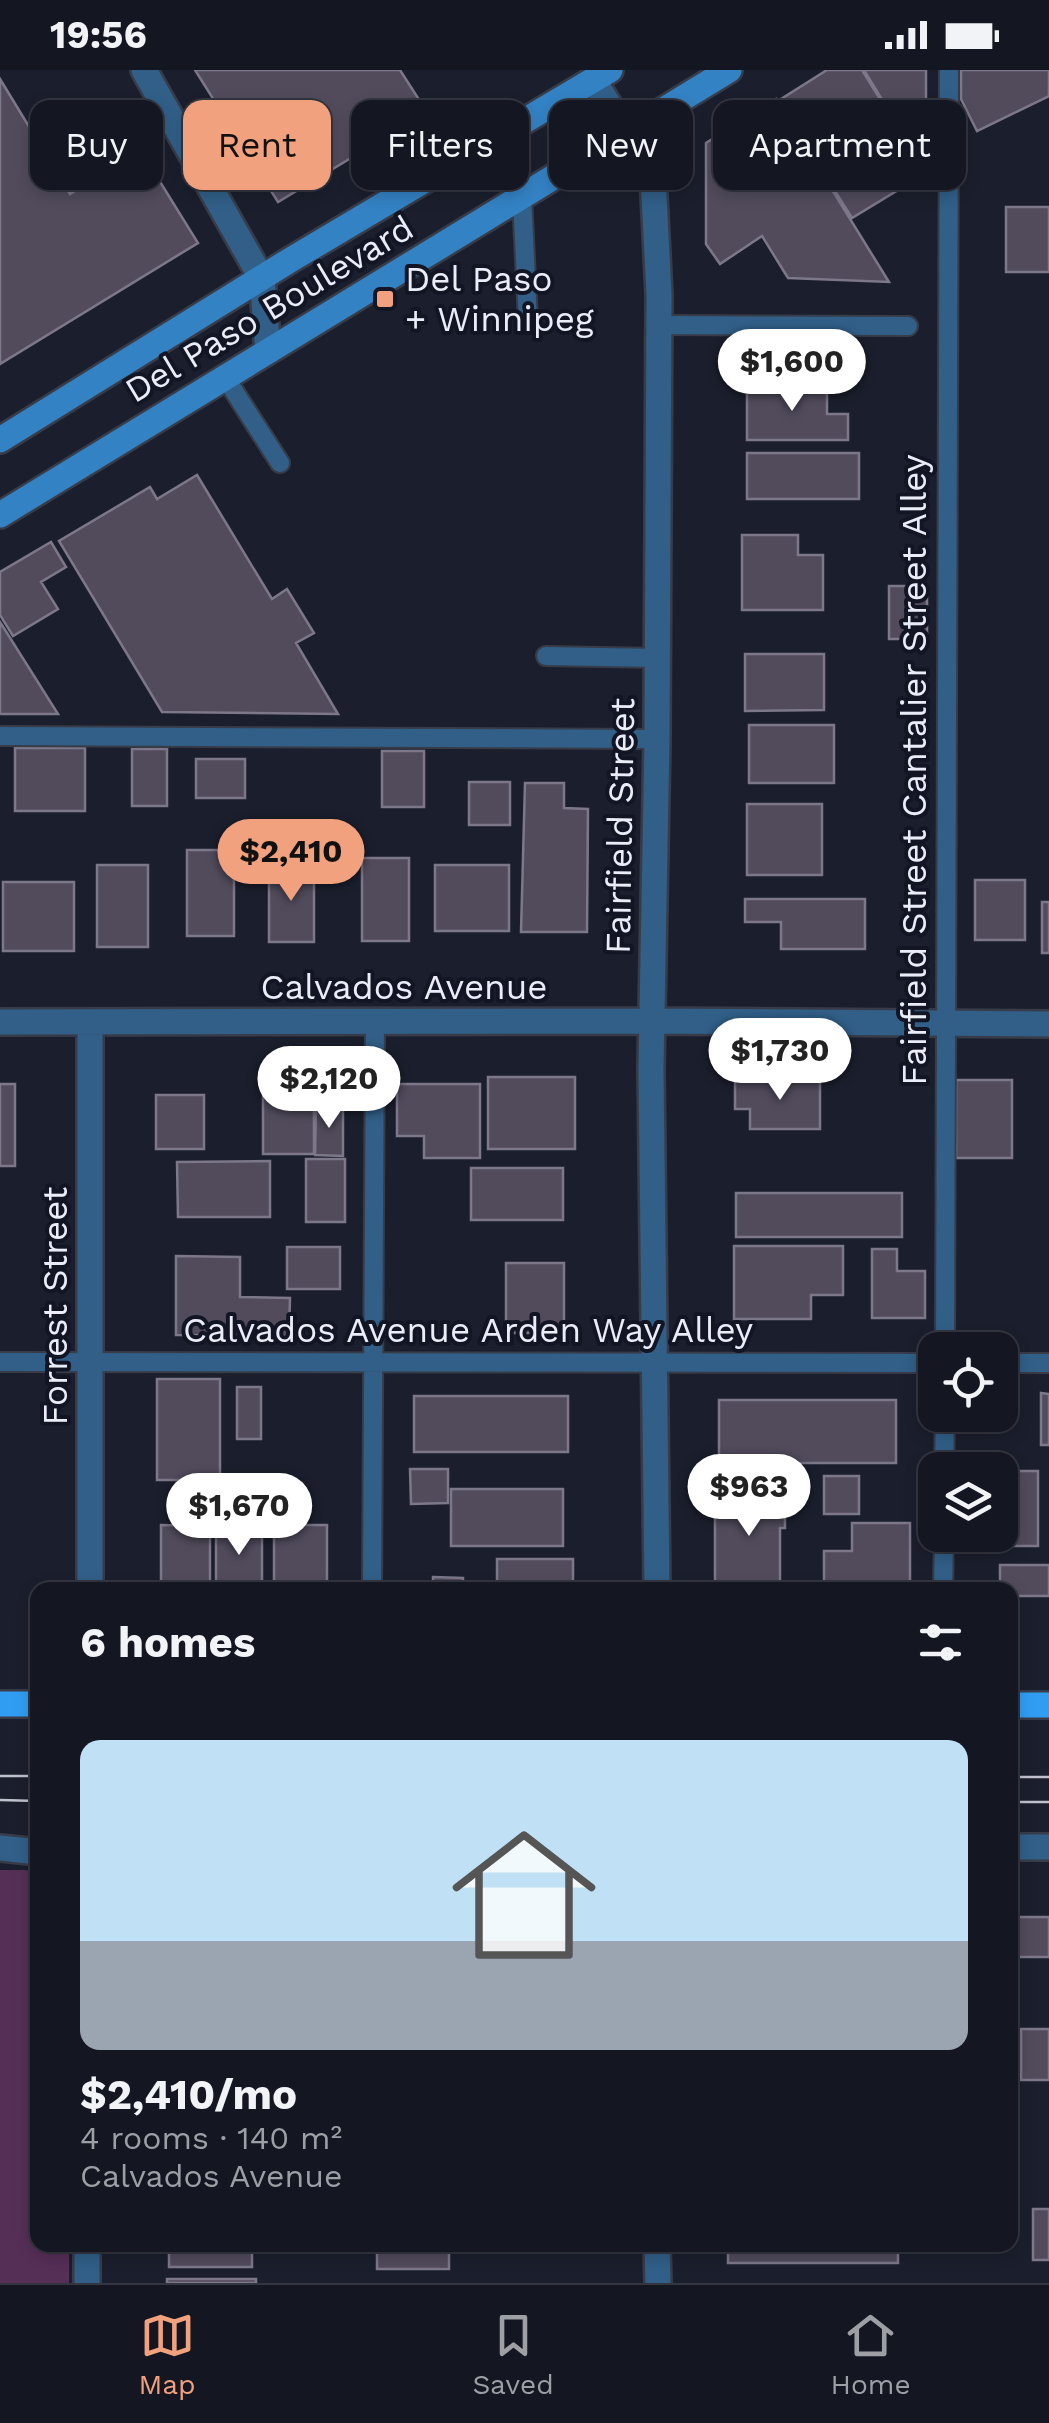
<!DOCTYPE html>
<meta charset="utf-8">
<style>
:root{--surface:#141722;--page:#21242f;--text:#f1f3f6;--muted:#9d9fa5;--line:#333640;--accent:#f1a17d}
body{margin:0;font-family:"Work Sans",sans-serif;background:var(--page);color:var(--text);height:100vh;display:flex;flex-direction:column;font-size:38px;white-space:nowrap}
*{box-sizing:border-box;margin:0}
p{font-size:32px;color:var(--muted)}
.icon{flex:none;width:55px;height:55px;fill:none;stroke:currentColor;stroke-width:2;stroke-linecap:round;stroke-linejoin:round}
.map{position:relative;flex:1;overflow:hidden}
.drawer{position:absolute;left:30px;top:1512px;width:988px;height:670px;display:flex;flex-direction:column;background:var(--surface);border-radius:20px;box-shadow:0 5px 15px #0003,0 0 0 2px var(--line)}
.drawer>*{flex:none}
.banner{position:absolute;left:30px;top:30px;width:990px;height:90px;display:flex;gap:20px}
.tools{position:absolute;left:918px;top:1262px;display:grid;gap:20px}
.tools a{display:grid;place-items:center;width:100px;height:100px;border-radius:20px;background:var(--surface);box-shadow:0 5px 15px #0003,0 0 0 2px var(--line);font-size:50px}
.price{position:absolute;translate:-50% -85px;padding:0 22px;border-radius:35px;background:#fff;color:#222;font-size:32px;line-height:65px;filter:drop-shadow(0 2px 5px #0008)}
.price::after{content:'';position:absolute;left:50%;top:60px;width:30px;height:22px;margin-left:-15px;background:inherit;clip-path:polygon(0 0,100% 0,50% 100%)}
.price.selected{background:var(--accent);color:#111}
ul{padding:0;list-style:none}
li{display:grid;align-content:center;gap:20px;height:530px;padding:0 50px}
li+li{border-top:2px solid var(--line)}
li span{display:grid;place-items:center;height:310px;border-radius:20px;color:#555}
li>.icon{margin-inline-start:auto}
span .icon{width:180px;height:180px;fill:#fffc;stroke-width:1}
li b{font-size:42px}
h2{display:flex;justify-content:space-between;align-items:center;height:120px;padding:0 50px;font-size:42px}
.chip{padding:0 35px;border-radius:20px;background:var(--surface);box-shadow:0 5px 15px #0003,0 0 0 2px var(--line);font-size:35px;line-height:90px}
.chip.selected{background:var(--accent);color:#111}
.status{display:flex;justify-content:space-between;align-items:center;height:70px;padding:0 50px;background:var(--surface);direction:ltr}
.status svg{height:28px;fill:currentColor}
.menu{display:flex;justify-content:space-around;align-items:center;height:140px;border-top:2px solid var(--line);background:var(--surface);font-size:28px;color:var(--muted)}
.menu a{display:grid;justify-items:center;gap:5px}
.menu .selected{color:var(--accent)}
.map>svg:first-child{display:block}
.green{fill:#562f57}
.building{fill:#514b5c;stroke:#7d778a;stroke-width:2.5}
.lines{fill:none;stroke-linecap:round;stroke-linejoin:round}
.service-casing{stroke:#383c49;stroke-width:22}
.minor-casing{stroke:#383c49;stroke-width:30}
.secondary-casing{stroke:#383c49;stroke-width:30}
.primary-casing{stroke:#383c49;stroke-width:30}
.service{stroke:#315f88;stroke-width:18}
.minor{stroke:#315f88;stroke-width:25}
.secondary{stroke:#3382c4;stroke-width:25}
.primary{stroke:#309df3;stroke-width:25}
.tram{stroke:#bfc2cd;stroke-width:2.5}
.poi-dot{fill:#f1a17d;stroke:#121624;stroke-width:4}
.labels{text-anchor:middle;stroke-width:8;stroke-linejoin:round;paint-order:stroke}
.poi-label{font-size:35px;fill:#eaedf7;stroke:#121624;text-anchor:start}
.street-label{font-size:35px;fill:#eaedf7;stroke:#121624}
</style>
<div class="status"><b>19:56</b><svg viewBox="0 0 49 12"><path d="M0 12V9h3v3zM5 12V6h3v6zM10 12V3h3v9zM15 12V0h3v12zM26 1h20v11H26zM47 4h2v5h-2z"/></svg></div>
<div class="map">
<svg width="1049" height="2213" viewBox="0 0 1049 2213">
<rect width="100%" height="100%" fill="#1b1f2d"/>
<!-- green -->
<path class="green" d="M 0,1800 L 25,1800 L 37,1802 L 38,2175 L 69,2175 L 69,2213 L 0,2213 Z"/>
<!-- building -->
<path class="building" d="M 195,0 L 400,0 L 427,42 L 278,132 Z
M 827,0 L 862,0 L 926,103 L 852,148 L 778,31 Z
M 864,0 L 926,0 L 926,83 L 917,87 Z
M 961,0 L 1049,0 L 1049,26 L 977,61 L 961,29 Z
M 0,9 L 70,124 L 141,81 L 198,173 L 0,294 Z
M 776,29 L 889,212 L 788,208 L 762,166 L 720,194 L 706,174 L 706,73 Z
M 1006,137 L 1049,137 L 1049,202 L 1006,202 Z
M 747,314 L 827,314 L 827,344 L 848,344 L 848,370 L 747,370 Z
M 747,383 L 859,383 L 859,429 L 747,429 Z
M 197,405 L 272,529 L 287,519 L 314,563 L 296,573 L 338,644 L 162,642 L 59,471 L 150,417 L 157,429 Z
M 742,465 L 798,465 L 798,485 L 823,485 L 823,540 L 742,540 Z
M 51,472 L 66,497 L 41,512 L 58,539 L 13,566 L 0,545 L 0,502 Z
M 889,516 L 927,516 L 927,569 L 889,569 Z
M 0,552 L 58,644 L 0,644 Z
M 745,584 L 824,584 L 824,640 L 745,641 Z
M 749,655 L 834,655 L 834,713 L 749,713 Z
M 15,678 L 85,678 L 85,741 L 15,741 Z
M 132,679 L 167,679 L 167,736 L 132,736 Z
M 382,681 L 424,681 L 424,737 L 382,737 Z
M 196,689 L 245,689 L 245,728 L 196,728 Z
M 469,712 L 510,712 L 510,755 L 469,755 Z
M 525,713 L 564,713 L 564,738 L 588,739 L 587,862 L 521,862 Z
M 747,734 L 822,734 L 822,805 L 747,805 Z
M 187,780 L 234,780 L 234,866 L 187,866 Z
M 362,788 L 409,788 L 409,871 L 362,871 Z
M 97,795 L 148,795 L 148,877 L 97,877 Z
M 435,795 L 509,795 L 509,861 L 435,861 Z
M 269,796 L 314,796 L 314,872 L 269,872 Z
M 975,810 L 1025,810 L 1025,870 L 975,870 Z
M 3,812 L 74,812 L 74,881 L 3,881 Z
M 745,829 L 865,829 L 865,879 L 781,879 L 781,852 L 745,852 Z
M 1042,832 L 1049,832 L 1049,883 L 1042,883 Z
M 488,1007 L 575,1007 L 575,1079 L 488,1079 Z
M 263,1009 L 314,1009 L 314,1084 L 263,1084 Z
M 735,1009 L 820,1009 L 820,1059 L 750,1059 L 750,1039 L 735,1039 Z
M 956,1010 L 1012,1010 L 1012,1088 L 956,1088 Z
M 0,1014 L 15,1014 L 15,1096 L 0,1096 Z
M 397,1014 L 480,1014 L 480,1088 L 424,1088 L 424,1066 L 397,1066 Z
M 156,1025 L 204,1025 L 204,1079 L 156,1079 Z
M 316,1036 L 343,1037 L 343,1086 L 315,1085 Z
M 306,1089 L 345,1089 L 345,1152 L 306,1152 Z
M 270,1091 L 270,1147 L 178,1147 L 177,1092 Z
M 471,1098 L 563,1098 L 563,1150 L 471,1150 Z
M 736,1123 L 902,1123 L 902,1167 L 736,1167 Z
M 734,1176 L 843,1176 L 843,1225 L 811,1225 L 811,1249 L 734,1249 Z
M 287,1177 L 340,1177 L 340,1219 L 287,1219 Z
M 872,1179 L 897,1179 L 897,1201 L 925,1201 L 925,1248 L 872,1248 Z
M 176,1186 L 240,1187 L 240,1227 L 290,1228 L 289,1266 L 176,1265 Z
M 506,1193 L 564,1193 L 564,1263 L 506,1263 Z
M 157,1309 L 220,1309 L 220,1410 L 157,1410 Z
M 237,1317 L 261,1317 L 261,1369 L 237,1369 Z
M 1041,1323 L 1049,1324 L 1049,1375 L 1041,1375 Z
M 414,1326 L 568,1326 L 568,1382 L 414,1382 Z
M 719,1330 L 896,1330 L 896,1393 L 719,1393 Z
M 410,1399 L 448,1399 L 448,1433 L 411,1434 Z
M 1000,1401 L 1038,1401 L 1038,1476 L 989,1476 L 989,1465 L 1000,1465 Z
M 824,1406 L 859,1406 L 859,1444 L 824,1444 Z
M 451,1419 L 563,1419 L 563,1476 L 451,1476 Z
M 715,1419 L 785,1419 L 785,1458 L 780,1458 L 780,1520 L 715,1520 Z
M 852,1453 L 910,1453 L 910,1520 L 824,1520 L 824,1481 L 852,1481 Z
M 161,1455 L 210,1456 L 210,1520 L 161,1520 Z
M 274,1455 L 327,1455 L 327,1520 L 274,1520 Z
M 216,1456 L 262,1456 L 262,1520 L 216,1520 Z
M 497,1489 L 573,1489 L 573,1520 L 497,1520 Z
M 1000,1495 L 1049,1495 L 1049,1526 L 1010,1526 L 1010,1520 L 1000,1520 Z
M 433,1507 L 463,1508 L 463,1520 L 433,1520 Z
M 1010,1847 L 1049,1847 L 1049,1887 L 1010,1887 Z
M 1021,1959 L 1049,1959 L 1049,2010 L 1021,2010 Z
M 1033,2139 L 1049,2139 L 1049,2190 L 1033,2190 Z
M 169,2175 L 252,2175 L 252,2197 L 169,2197 Z
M 377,2175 L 449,2175 L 449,2199 L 377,2199 Z
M 469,2175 L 585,2175 L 585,2182 L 469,2182 Z
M 728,2175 L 898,2175 L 898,2193 L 728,2193 Z
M 167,2209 L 256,2209 L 256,2213 L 167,2213 Z"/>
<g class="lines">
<defs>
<path id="service" d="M 522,127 L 528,251
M 659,255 L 908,256
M 225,307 L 280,393
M 546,586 L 657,588
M 0,666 L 657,669
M 945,1280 L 949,0
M 0,1292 L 935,1293
M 1000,1293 L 1049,1293
M 944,1400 L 945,1345
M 372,1520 L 375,953
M 943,1520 L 944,1465"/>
<path id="minor" d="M 144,0 L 262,209 L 268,281
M 594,11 L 653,106 L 659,224 L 657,669 L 651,998 L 657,1520
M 0,952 L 652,951 L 1049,954
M 90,952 L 90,1520
M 1010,1777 L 1049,1777
M 0,1778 L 38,1782
M 87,2175 L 87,2213
M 657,2175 L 658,2213"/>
<path id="secondary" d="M 0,370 L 292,189 L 610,0
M 0,445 L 729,0"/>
<path id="primary" d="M 0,1634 L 38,1634
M 1010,1635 L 1049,1635"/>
</defs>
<!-- service casing -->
<use href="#service" class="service-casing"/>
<!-- minor casing -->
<use href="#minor" class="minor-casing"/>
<!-- secondary casing -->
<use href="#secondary" class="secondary-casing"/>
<!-- primary casing -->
<use href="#primary" class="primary-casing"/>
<!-- service -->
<use href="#service" class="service"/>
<!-- minor -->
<use href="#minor" class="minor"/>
<!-- secondary -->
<use href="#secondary" class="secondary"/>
<!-- primary -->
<use href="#primary" class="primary"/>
<!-- tram -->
<path class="tram" d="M 0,1706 L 38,1706
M 1010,1707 L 1049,1707
M 0,1730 L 38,1731
M 1010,1732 L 1049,1732"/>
</g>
<!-- markers -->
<rect class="poi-dot" x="375" y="219" width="20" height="20" rx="5"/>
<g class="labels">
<!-- poi labels -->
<g class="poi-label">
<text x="405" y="221">Del Paso<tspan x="405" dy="40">+ Winnipeg</tspan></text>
</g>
<!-- street labels -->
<g class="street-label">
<text transform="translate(269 239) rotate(-31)" y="12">Del Paso Boulevard</text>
<text transform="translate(914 700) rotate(-90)" y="12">Fairfield Street Cantalier Street Alley</text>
<text transform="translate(620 756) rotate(-89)" y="12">Fairfield Street</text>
<text x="404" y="929">Calvados Avenue</text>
<text transform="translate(55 1236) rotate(-90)" y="12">Forrest Street</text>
<text x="468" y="1272">Calvados Avenue Arden Way Alley</text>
</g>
</g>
</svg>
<div class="tools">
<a><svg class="icon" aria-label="locate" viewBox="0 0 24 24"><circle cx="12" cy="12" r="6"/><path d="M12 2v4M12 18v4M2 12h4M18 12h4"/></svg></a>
<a><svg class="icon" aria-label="layers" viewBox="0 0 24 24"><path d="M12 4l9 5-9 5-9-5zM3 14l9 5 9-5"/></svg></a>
</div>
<b class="price" style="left:792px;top:344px">$1,600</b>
<b class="price selected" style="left:291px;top:834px">$2,410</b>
<b class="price" style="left:780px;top:1033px">$1,730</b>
<b class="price" style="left:329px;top:1061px">$2,120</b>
<b class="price" style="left:749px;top:1469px">$963</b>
<b class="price" style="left:239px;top:1488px">$1,670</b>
<div class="banner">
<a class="chip">Buy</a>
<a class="chip selected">Rent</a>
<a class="chip">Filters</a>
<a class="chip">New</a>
<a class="chip">Apartment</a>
</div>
<section class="drawer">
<h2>6 homes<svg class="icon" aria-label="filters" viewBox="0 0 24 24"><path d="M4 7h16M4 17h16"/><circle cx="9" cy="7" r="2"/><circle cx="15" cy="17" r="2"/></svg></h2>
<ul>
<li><span style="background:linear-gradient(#bfe0f5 65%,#9aa5b1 0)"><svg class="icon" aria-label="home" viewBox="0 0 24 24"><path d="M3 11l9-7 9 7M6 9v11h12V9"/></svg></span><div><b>$2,410/mo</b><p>4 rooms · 140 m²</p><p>Calvados Avenue</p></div></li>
</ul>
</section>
</div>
<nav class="menu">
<a class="selected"><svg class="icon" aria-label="map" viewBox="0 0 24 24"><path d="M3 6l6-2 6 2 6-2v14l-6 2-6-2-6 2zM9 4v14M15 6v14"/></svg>Map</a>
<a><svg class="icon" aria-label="saved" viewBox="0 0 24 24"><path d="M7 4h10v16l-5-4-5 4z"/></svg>Saved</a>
<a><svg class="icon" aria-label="home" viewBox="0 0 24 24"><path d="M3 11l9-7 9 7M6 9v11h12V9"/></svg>Home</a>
</nav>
